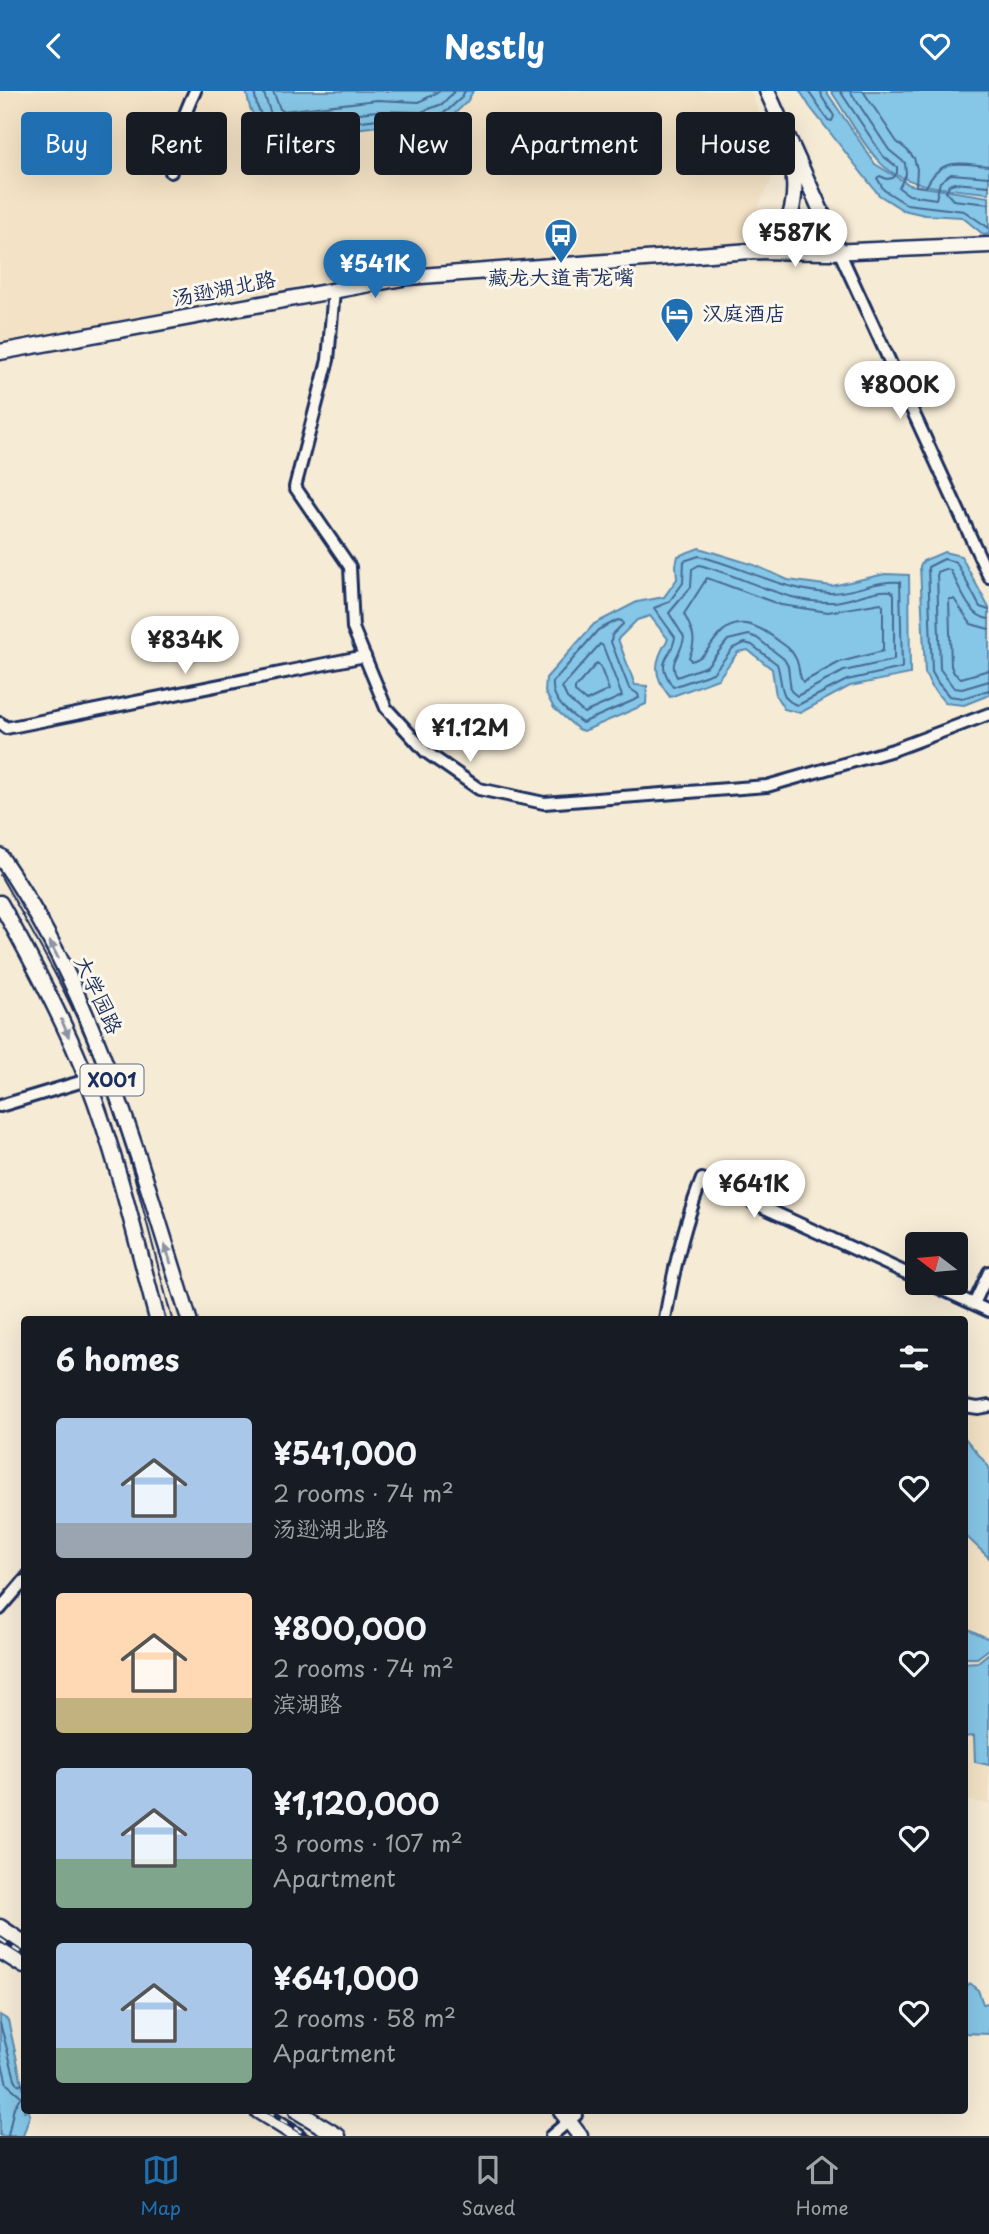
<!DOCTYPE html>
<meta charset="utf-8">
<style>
:root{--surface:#171b24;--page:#20242c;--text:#f1f3f6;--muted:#9ea1a6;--line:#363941;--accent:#1f6fb2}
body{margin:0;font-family:"Playpen Sans","LXGW WenKai TC",sans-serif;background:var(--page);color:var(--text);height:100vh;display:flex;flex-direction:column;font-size:26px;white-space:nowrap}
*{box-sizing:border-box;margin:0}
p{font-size:23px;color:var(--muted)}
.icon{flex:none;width:38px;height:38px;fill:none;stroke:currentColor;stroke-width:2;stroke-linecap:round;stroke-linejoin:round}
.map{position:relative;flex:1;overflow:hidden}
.sheet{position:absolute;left:21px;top:1225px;width:947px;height:798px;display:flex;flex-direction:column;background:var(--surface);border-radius:7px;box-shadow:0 7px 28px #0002}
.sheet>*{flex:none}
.hud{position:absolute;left:21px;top:21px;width:948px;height:63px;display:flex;gap:14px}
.needle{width:46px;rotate:286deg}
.tools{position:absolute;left:905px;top:1141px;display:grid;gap:14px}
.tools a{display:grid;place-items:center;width:63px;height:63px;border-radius:7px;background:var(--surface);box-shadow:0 7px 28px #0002;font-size:35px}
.price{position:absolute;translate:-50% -60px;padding:0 16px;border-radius:24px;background:#fff;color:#222;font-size:23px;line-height:46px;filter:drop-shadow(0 2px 4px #0008)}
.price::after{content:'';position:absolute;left:50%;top:42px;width:21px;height:16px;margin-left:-10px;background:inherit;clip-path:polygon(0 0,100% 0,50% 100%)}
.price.current{background:var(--accent);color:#fff}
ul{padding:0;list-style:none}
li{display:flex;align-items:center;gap:21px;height:175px;padding:0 35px}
li span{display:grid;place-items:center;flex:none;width:196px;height:140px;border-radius:7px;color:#555}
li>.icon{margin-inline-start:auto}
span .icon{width:84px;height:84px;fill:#fffc;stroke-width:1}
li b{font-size:30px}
h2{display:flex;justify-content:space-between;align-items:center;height:84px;padding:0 35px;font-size:30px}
.tag{padding:0 24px;border-radius:7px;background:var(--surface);box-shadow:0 7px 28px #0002;font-size:24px;line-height:63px}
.tag.current{background:var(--accent);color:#fff}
header{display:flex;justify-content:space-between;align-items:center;height:91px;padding:0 35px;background:var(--accent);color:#fff;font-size:32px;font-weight:700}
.tabs{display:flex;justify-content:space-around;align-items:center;height:98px;border-top:2px solid var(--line);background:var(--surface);font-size:19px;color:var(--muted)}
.tabs a{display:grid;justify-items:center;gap:4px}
.tabs .current{color:var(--accent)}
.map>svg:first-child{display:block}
.built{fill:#f3e2c5}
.water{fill:#86c6e6;stroke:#5b8ab0;stroke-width:2}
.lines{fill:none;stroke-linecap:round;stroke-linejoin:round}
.shore{stroke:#466b94;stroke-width:2}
.minor-casing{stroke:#1b2f5e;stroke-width:16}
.major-casing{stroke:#1b2f5e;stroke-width:19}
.minor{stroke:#fbf7ec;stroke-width:10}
.major{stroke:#fbf7ec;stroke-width:14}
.tram{stroke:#1b2f5e;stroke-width:2}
.rail-casing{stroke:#1b2f5e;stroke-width:5}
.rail{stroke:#fbf7ec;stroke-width:2.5;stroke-dasharray:8;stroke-linecap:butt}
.oneway{fill:#8b93a5}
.labels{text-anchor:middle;stroke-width:6;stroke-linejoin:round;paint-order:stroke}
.shield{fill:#fbf7ec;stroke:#5e6b89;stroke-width:2}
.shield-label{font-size:19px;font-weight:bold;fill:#1b2f5e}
.poi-label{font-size:21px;fill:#1b2f5e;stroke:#fbf7ec}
.street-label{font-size:21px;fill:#1b2f5e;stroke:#fbf7ec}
</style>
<header><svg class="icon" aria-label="back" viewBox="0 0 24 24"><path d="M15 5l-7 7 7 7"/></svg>Nestly<svg class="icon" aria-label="heart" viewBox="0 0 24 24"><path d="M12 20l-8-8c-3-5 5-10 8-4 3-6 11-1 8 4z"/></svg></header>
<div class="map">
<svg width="989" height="2045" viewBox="0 0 989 2045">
<rect width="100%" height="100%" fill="#f6ebd5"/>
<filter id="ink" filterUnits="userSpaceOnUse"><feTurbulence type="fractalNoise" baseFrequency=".0143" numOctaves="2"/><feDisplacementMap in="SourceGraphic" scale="14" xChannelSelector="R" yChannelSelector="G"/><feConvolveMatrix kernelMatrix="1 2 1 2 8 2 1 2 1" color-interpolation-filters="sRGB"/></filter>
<g filter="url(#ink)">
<!-- built -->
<path class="built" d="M 0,0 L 246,0 L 250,17 L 264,46 L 279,47 L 379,35 L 424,37 L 467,11 L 473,0 L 751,0 L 778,74 L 740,154 L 440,173 L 334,188 L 0,253 Z
M 964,1316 L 989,1320 L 989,1713 L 966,1709 L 964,1722 Z"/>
<!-- water -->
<path class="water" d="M 246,0 L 473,0 L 467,11 L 451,26 L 424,37 L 379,35 L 279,47 L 264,46 L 250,17 Z
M 800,0 L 826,0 L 875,73 L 910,94 L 989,106 L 989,143 L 984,144 L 962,126 L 925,124 L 903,119 L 879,104 L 810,16 Z
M 831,0 L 989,0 L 989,102 C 954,98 901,98 877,68 C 859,48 846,22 831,0 Z
M 699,457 L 754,474 L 788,489 L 832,495 L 885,483 L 909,484 L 910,583 L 850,595 L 800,622 L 784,618 L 776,605 L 772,578 L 748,559 L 738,561 L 718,588 L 670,606 C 652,584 654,570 668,548 L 650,525 L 637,529 L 618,548 L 635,594 L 647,595 L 646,613 L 584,640 L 578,638 L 554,617 L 545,601 L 546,587 L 594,533 L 637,511 L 664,506 L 677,488 L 676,474 L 678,465 Z
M 944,461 L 961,465 L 989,517 L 989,604 L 964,614 L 945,612 L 932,596 L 925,582 L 920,475 L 923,470 Z
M 964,1346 L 989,1376 L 989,1467 L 964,1443 Z
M 964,1536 L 989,1548 L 989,1558 L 977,1567 L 964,1567 Z
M 989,1562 L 989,1674 L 975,1671 L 974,1645 L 964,1646 L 964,1572 L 978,1571 Z
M 969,1892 L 978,1899 L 983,1913 L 989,1912 L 989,1943 L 964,1942 L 964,1897 Z
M 0,1924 L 8,1929 L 24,2001 L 24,2020 L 29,2020 L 30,2024 L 23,2045 L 0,2045 Z"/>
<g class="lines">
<!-- shore -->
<path class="shore" d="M 254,0 L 257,15 L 268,38 L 279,40 L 378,28 L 423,30 L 447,20 L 461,7 L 465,0
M 263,0 L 273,29 L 278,31 L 377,20 L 421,21 L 442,13 L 455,0
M 273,0 L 280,18 L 283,20 L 377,9 L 419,11 L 440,0
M 808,0 L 828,29 L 832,30 L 834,25 L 822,6 L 821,0
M 840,0 L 883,65 L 897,76 L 897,82 L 893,87 L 887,88 L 880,85 L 877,87 L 884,99 L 906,113 L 964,120 L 989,137
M 850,0 L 889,59 L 905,72 L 906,83 L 899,97 L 909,104 L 936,108 L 940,91 L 951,83 L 989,86
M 863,0 L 897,51 L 907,59 L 914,67 L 917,78 L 916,95 L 926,96 C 941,65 960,73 989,75
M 989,95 L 954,92 L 949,94 L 946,101 L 953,109 L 989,113
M 699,465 C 743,476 784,500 830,502 C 854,502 876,489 900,491 L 902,577 L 847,589 L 798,614 C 778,609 783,590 777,573 L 752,554 L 745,552 L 733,557 L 713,582 L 673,596 C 653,566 672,570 675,546 L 654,517 L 669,511 L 683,492 L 684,470 Z
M 699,474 C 743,485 787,513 833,511 C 853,510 872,498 891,500 L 894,503 L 894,569 L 844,580 L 797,605 L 791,600 L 788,575 L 784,568 L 757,547 L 749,544 L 728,549 L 707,575 L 677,586 C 667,570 683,562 684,546 L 669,522 L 691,496 L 692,478 Z
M 707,487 L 781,514 L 828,521 L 881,512 L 883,515 L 883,560 L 840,571 L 803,591 C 798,584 800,574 795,566 C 792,559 786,555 780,551 C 761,536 738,522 718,545 C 709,555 705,567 691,570 L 689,566 C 698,548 692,539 684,523 Z
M 989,519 L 980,516 L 956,471 L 944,468 L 928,476 L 932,581 L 938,592 L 949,605 L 963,607 L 989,599
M 989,528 C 968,526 960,495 950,479 L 945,478 L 937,481 L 940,578 L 954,597 L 962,598 L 989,590
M 618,529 L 622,530 L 623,533 L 612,544 L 611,551 L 629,597 L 638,603 L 639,607 L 582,632 C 569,622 551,610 553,591 L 598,539 Z
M 989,538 L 971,533 L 954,508 L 949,508 L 951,575 L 954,582 L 961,587 L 989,579
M 600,553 L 603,555 L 622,605 L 584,622 L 567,607 L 562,596 Z
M 597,572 L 600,575 L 609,599 L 586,610 L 575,601 L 575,597 Z
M 0,1932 L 15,1988 L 18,1993 L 24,1994
M 0,1964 L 7,1993 L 21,2005 L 14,2016 L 8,2045"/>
<defs>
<path id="minor" d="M 171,81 C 174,51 182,27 195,0
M 839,160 L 989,486
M 334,199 L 328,269 L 295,396 L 350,476 L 353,537 L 386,617 L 426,661 L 479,698 L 544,712 L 767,695 L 893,659 L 989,623
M 0,632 L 6,637 L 365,565
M 0,1015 L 87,989
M 928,1192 L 989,1220
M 974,1213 L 989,1181
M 665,1228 C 673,1181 684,1133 702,1088 L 917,1187
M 964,1315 L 978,1317 L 989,1315
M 0,1518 L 24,1490
M 551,2045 L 576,2024"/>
<path id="major" d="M 767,0 L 839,160
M 753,159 C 759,156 767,153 773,149 C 795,134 797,97 792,75
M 0,261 L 408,186 L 750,160 L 830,161 L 989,154
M 0,765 C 96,904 139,1070 189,1228
M 0,812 C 32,869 63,927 87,988 C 117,1066 136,1148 157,1228
M 0,1836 L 24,1852
M 0,1860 L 24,1875
M 258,2020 L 298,2045
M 297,2020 L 338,2045
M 561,2020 L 580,2045"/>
</defs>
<!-- minor casing -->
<use href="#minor" class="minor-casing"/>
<!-- major casing -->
<use href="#major" class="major-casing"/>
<!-- minor -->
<use href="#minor" class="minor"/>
<!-- major -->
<use href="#major" class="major"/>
<!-- tram -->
<path class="tram" d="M 0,784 C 39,852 78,920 105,994 C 133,1070 151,1150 172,1228
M 0,1508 L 24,1479"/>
<defs>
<path id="rail" d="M 0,1848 L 24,1864
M 267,2020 L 308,2045"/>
</defs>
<!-- rail casing -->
<use href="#rail" class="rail-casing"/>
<!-- rail -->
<use href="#rail" class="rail"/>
</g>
<!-- one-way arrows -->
<defs><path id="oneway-solid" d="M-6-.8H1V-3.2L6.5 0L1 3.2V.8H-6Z" transform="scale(1.75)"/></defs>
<g class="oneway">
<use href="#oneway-solid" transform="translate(54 859) rotate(-117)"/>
<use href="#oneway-solid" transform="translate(65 937) rotate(67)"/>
<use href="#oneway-solid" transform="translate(168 1163) rotate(-107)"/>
</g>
</g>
<!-- icons -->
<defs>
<symbol id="bus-pin" viewBox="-11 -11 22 30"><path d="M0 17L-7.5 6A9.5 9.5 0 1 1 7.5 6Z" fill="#1f6fb2" stroke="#fbf7ec"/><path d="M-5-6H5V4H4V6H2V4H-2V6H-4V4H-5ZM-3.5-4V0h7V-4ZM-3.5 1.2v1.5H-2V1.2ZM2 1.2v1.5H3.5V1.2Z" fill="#fff"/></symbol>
<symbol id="hotel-pin" viewBox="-11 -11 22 30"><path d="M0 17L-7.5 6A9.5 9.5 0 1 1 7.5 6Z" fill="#1f6fb2" stroke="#fbf7ec"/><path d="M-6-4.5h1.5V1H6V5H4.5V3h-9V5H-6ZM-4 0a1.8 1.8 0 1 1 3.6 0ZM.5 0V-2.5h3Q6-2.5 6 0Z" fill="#fff"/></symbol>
</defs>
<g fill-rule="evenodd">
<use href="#bus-pin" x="542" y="125" width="38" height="52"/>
<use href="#hotel-pin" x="658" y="204" width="38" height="52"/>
</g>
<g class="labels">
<!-- shield labels -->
<rect class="shield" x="80.5" y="973.5" width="63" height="31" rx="5"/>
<g class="shield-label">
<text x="112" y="996">X001</text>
</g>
<!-- poi labels -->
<g class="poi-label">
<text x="561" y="194">藏龙大道青龙嘴</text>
<text x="702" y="230" text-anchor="start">汉庭酒店</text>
</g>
<!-- street labels -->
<g class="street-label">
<text transform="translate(224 198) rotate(-11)" y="7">汤逊湖北路</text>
<text transform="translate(98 904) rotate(65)" y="7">大学园路</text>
</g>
</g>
</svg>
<div class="tools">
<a><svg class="needle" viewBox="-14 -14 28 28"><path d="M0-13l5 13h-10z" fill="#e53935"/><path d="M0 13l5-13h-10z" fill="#9ea1a6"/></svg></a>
</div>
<b class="price" style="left:795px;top:178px">¥587K</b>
<b class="price current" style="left:375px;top:209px">¥541K</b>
<b class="price" style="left:900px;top:330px">¥800K</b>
<b class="price" style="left:185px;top:585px">¥834K</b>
<b class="price" style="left:470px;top:673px">¥1.12M</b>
<b class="price" style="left:754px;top:1129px">¥641K</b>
<div class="hud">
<a class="tag current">Buy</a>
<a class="tag">Rent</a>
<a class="tag">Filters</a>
<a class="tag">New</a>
<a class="tag">Apartment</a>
<a class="tag">House</a>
</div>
<section class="sheet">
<h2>6 homes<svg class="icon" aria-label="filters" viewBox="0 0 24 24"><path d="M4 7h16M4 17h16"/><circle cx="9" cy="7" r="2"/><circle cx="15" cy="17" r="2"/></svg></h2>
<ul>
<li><span style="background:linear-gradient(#a9c7e8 75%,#9aa5b1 0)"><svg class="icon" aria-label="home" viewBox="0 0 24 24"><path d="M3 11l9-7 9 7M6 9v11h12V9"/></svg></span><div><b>¥541,000</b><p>2 rooms · 74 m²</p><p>汤逊湖北路</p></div><svg class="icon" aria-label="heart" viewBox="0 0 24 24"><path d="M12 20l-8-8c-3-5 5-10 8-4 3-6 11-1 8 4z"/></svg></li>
<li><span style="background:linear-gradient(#ffd9b3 75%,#c2b280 0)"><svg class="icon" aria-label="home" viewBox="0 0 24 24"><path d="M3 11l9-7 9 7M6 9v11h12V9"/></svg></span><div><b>¥800,000</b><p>2 rooms · 74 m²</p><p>滨湖路</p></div><svg class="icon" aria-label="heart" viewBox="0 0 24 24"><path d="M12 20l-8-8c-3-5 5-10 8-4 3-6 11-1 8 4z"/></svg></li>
<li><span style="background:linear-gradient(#a9c7e8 65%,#7fa58c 0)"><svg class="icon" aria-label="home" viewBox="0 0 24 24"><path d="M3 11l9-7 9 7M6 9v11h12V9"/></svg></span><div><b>¥1,120,000</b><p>3 rooms · 107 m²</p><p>Apartment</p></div><svg class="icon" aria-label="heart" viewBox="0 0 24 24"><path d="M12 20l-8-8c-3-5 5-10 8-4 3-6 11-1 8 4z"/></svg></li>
<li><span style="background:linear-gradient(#a9c7e8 75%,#7fa58c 0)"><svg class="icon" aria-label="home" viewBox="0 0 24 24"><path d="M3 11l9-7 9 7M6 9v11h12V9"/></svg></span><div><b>¥641,000</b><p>2 rooms · 58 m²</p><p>Apartment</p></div><svg class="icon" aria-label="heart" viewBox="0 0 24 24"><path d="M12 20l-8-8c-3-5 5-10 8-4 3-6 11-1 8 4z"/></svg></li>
</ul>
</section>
</div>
<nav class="tabs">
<a class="current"><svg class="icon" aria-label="map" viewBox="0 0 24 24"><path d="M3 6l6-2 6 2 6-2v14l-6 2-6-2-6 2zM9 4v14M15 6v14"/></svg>Map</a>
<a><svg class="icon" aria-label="saved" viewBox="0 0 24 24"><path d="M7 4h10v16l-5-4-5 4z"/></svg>Saved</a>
<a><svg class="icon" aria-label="home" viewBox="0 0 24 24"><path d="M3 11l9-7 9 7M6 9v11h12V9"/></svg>Home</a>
</nav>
